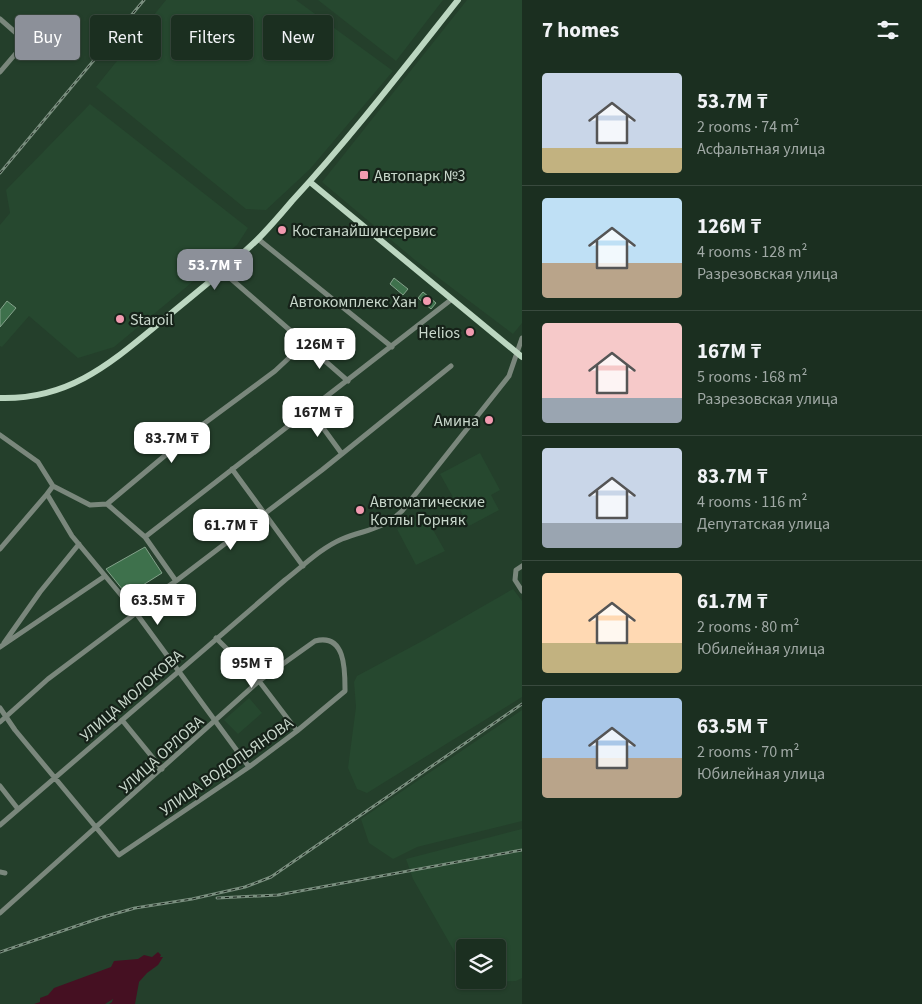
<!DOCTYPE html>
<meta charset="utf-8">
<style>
:root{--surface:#1b2f20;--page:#283b2d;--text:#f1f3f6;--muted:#a0a9a5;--line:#394a3e;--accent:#8c9099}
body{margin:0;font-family:"Source Sans 3",sans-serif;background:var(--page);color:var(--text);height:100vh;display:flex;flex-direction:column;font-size:19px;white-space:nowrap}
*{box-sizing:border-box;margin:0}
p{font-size:16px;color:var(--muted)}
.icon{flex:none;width:28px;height:28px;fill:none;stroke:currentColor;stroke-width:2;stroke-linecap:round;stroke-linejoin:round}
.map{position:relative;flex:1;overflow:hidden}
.panel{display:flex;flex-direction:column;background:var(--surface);width:400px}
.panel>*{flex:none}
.guide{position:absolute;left:15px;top:15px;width:431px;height:45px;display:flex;gap:10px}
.controls{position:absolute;left:456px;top:939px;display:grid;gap:10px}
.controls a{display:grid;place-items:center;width:50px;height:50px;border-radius:5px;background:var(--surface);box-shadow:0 1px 4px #0004,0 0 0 1px var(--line);font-size:25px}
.price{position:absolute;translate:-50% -42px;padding:0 11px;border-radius:10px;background:#fff;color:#222;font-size:16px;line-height:32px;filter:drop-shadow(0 1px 2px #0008)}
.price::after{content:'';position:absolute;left:50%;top:30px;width:15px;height:11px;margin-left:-8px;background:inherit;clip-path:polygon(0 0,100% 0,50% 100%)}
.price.active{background:var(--accent);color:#fff}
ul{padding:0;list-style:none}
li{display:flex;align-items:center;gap:15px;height:125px;padding:0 20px}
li+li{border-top:1px solid var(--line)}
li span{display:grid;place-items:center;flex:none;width:140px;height:100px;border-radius:5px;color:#555}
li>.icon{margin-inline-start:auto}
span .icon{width:60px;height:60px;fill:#fffc;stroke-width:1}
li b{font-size:21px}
h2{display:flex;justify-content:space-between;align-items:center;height:60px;padding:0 20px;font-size:21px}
.pill{padding:0 18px;border-radius:5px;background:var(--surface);box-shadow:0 1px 4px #0004,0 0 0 1px var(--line);font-size:18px;line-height:45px}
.pill.active{background:var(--accent);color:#fff}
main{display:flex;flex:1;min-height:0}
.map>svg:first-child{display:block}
.built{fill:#26482f}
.water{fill:#451022}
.building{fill:#3e714c;stroke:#84a28b}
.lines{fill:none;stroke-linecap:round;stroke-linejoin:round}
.minor{stroke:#7a877c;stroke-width:5}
.major{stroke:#bbd6c0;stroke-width:6}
.rail-casing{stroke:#7a8f7f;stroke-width:3}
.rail{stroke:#162219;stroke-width:1;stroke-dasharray:4;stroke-linecap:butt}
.poi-dot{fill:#f29ab0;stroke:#162219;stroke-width:2}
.labels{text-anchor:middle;stroke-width:4.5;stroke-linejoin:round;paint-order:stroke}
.poi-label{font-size:16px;fill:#c8d7cb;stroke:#162219;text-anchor:start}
.street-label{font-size:16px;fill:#c8d7cb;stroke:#162219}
</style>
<main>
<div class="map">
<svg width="522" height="1004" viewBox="0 0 522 1004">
<rect width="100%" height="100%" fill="#243f2b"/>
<!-- built -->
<path class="built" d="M 166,0 L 296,0 L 393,71 L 310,169 L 266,210 L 246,209 L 96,87 Z
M 318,0 L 443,0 L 396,61 Z
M 467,0 L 522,0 L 522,323 L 513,334 L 415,260 L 322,182 Z
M 90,104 L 248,228 L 237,245 L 114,347 L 78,358 L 29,316 L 2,347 L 0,346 L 0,225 L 10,213 L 6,190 Z
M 480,453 L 500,490 L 491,495 L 499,510 L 469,526 L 440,474 Z
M 424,514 L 445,551 L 416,565 L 397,529 Z
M 513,589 L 522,601 L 522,697 L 367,793 L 357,789 L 348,768 L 356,707 L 354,682 L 357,676 L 426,639 Z
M 249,698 L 262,713 L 238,734 L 224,720 Z
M 522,710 L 522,821 L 417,847 L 393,859 L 369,843 L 361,819 Z
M 522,829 L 522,978 L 516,981 L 472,983 L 471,980 L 498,980 L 498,948 L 465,948 L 465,970 L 413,879 L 406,859 Z"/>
<!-- water -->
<path class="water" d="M 158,952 L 161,955 L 160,957 L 163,957 L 158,965 L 147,973 L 139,982 L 135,1004 L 109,1004 L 112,1002 L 113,999 L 105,1004 L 34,1004 L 40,1002 L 40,998 L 48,995 L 54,988 L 111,967 L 114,961 L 138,959 L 144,955 L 152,957 Z"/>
<!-- building -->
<path class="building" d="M 394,278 L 408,289 L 403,295 L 390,284 Z
M 423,292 L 436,303 L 431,309 L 418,298 Z
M 7,301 L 16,308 L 0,327 L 0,310 Z
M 145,547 L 162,573 L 127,595 L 106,569 Z"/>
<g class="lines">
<!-- minor -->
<path class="minor" d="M 0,19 L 24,40 L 23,45 L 0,72
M 258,239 L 392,347
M 222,271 L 348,381
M 310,410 L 342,454
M 0,435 L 38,462 L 53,486 L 90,505 L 107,504 L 198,428 L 275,371 L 305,343
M 232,469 L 303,566
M 53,486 L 47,494 L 72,536 L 136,613 L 249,767
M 107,504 L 145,537 L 176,581
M 145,537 L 452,299
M 0,549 L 47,494
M 522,566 L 516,570 L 515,580 L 522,591
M 216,638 L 259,681 L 297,731
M 4,643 L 40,592 L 79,544
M 0,647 L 105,576
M 0,708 L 15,730 L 119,855 L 249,767 L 297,731 L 345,691 C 345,671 346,633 315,641 L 259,681 L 0,913
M 122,720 L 162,769
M 0,722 L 48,679 L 136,613 L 143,603 L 176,581 L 322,470 L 451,366
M 0,786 L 18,809
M 0,825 L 285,580 C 303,566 321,548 342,539 C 367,529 380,531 402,511 L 509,376 L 522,338
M 0,872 L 5,873"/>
<!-- major -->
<path class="major" d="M 310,182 L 522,357
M 0,398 C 73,400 115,359 168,316 C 198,291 229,267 257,240 C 269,228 281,214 292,201 C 351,137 404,68 458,0"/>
<defs>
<path id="rail" d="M 0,173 L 144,0
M 217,898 L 278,895 L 522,850
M 0,952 L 100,918 L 135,908 L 192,899 L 245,887 L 271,877 L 522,704"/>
</defs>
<!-- rail casing -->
<use href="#rail" class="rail-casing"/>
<!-- rail -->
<use href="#rail" class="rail"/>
</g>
<!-- markers -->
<g class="poi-dot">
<rect x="359" y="170" width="10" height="10" rx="2.5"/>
<circle cx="282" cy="230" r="5"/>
<circle cx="427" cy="301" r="5"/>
<circle cx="120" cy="319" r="5"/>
<circle cx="470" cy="332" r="5"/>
<circle cx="489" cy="420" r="5"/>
<circle cx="360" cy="510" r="5"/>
</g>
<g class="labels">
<!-- poi labels -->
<g class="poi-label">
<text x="374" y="181">Автопарк №3</text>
<text x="292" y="236">Костанайшинсервис</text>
<text x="417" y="307" text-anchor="end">Автокомплекс Хан</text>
<text x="130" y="325">Staroil</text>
<text x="460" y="338" text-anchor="end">Helios</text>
<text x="479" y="426" text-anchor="end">Амина</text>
<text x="370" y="507">Автоматические<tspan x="370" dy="18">Котлы Горняк</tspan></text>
</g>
<!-- street labels -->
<g class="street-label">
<text transform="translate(131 695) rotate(-41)" y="6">УЛИЦА МОЛОКОВА</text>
<text transform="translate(161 754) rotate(-42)" y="6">УЛИЦА ОРЛОВА</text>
<text transform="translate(226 766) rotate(-35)" y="6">УЛИЦА ВОДОПЬЯНОВА</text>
</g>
</g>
</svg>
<div class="controls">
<a><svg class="icon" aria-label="layers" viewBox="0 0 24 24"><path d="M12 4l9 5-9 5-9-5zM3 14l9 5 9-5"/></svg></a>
</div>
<b class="price active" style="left:215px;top:291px">53.7M ₸</b>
<b class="price" style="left:320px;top:370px">126M ₸</b>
<b class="price" style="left:318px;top:438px">167M ₸</b>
<b class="price" style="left:172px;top:464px">83.7M ₸</b>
<b class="price" style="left:231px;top:551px">61.7M ₸</b>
<b class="price" style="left:158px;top:626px">63.5M ₸</b>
<b class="price" style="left:252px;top:689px">95M ₸</b>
<div class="guide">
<a class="pill active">Buy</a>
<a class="pill">Rent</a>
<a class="pill">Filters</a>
<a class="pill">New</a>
</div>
</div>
<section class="panel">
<h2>7 homes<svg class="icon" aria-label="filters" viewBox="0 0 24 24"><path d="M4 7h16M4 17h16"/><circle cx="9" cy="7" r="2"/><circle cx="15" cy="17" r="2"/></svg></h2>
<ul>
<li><span style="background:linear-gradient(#c9d6e8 75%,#c2b280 0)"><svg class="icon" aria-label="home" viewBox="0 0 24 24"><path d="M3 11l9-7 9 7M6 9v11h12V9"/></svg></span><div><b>53.7M ₸</b><p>2 rooms · 74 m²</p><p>Асфальтная улица</p></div></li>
<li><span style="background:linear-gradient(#bfe0f5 65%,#b9a48a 0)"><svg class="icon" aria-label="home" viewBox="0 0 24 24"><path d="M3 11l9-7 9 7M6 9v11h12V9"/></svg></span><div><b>126M ₸</b><p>4 rooms · 128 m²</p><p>Разрезовская улица</p></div></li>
<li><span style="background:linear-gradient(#f6c9c9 75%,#9aa5b1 0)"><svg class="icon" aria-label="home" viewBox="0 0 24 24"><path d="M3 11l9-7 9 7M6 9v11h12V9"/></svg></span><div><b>167M ₸</b><p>5 rooms · 168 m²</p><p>Разрезовская улица</p></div></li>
<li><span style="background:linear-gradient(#c9d6e8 75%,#9aa5b1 0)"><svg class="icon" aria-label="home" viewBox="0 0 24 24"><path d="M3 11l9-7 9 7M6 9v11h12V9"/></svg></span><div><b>83.7M ₸</b><p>4 rooms · 116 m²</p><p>Депутатская улица</p></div></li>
<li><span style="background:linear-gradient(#ffd9b3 70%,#c2b280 0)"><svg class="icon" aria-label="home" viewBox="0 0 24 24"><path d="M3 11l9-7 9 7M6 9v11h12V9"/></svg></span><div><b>61.7M ₸</b><p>2 rooms · 80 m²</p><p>Юбилейная улица</p></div></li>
<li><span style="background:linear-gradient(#a9c7e8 60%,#b9a48a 0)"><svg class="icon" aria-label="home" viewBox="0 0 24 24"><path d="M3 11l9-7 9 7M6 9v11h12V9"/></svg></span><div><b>63.5M ₸</b><p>2 rooms · 70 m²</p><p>Юбилейная улица</p></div></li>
</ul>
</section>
</main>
